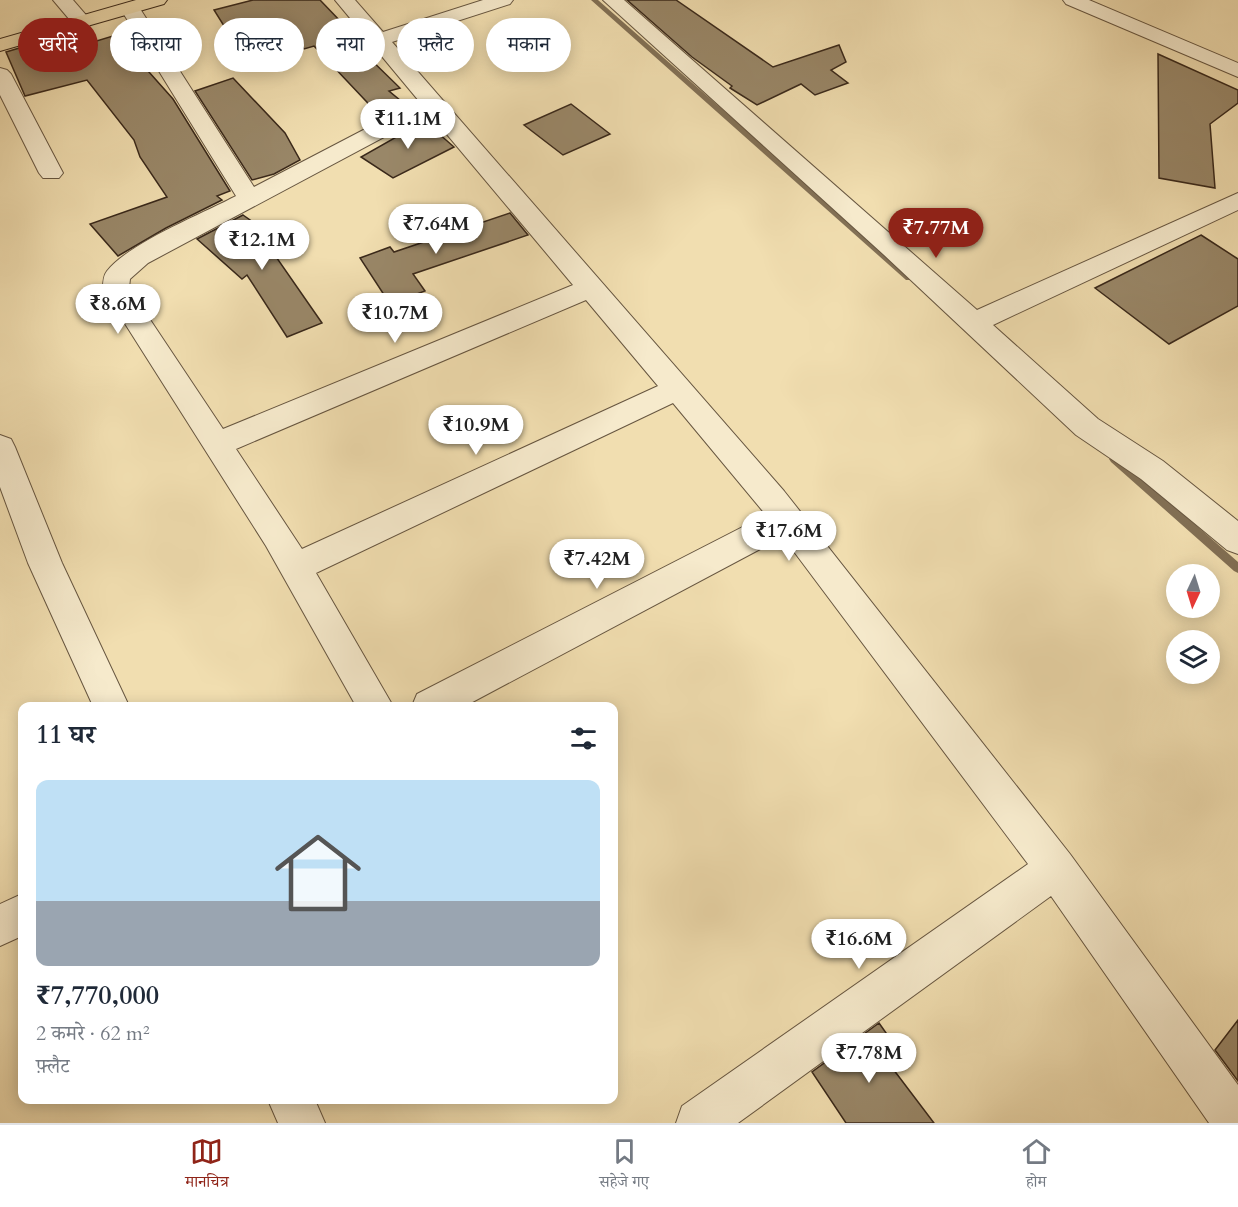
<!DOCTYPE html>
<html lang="hi">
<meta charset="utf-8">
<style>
:root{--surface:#fff;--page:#f2f2f3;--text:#1f2937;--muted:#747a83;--line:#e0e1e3;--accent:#8f2418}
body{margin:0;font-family:Cardo,"Noto Serif Devanagari",serif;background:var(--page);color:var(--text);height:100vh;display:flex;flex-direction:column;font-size:22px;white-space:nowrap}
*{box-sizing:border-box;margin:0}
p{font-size:20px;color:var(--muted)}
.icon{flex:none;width:33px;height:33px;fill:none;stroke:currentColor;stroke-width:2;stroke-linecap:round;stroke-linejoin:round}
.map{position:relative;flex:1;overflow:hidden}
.side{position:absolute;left:18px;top:702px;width:600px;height:402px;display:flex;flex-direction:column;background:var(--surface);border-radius:12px;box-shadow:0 3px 15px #0003}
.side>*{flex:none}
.top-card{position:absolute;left:18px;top:18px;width:600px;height:54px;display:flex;gap:12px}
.needle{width:39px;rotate:184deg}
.controls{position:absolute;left:1166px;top:564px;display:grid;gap:12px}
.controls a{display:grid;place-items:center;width:54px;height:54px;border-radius:50%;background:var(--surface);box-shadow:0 3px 15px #0003;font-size:30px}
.price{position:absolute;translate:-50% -51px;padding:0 14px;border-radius:21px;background:#fff;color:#222;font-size:20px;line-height:39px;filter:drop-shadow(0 2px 3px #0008)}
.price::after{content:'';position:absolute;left:50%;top:36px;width:18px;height:14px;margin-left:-9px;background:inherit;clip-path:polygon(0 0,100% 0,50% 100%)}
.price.selected{background:var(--accent);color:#fff}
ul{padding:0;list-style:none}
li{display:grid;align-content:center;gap:12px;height:318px;padding:0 18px}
li span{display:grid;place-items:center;height:186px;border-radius:12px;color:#555}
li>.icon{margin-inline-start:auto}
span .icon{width:108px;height:108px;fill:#fffc;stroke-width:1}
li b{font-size:26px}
h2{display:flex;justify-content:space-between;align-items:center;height:72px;padding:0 18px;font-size:26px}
.pill{padding:0 21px;border-radius:27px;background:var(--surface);box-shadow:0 3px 15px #0003;font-size:21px;line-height:54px}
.pill.selected{background:var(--accent);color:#fff}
.tab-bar{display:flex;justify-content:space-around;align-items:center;height:84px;border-top:2px solid var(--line);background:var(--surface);font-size:16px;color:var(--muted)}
.tab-bar a{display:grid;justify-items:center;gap:3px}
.tab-bar .selected{color:var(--accent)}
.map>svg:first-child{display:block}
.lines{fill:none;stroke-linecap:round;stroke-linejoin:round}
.stream{fill:#827055;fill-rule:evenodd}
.building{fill:#998768;stroke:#39281a;stroke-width:1.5}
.minor-casing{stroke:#675640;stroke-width:2}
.highway-casing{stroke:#39281a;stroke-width:2}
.minor{fill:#f6eacc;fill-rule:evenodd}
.highway{fill:#f1deb0;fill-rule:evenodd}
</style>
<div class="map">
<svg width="1238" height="1123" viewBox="0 0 1238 1123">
<rect width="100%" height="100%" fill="#f1deb0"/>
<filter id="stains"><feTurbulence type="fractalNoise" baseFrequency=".00333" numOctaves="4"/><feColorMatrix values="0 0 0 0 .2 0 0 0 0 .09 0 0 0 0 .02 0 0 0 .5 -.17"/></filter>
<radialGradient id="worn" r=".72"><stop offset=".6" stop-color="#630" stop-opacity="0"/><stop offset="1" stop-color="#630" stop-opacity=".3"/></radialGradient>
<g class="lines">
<!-- stream -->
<path class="stream" d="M 591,0 L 598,0 L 912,276 L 912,280 L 906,280 Z
M 1114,455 L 1117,456 L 1238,562 L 1238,573 L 1234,571 L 1111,462 L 1109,459 Z"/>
</g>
<!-- building -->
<path class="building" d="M 253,0 L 320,0 L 366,48 L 361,50 L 400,88 L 389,91 L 406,105 L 382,118 L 314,46 L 304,49 L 294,36 L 241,53 L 214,10 Z
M 627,0 L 676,0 L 773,67 L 839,45 L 846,62 L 831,70 L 848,83 L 815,95 L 801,84 L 757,105 L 730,88 L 732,86 L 692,57 Z
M 116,35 L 173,99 L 230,191 L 217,196 L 222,200 L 166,228 L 118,256 L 90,224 L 167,197 L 140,157 L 134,140 L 87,80 L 25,96 L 6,52 L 36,43 L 44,57 Z
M 1158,54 L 1238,90 L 1238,103 L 1210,124 L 1215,188 L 1159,178 Z
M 233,78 L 285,133 L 300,160 L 274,174 L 252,180 L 195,91 Z
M 571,104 L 610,134 L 563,155 L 524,125 Z
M 422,119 L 454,147 L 393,178 L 361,157 L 400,135 L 397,133 Z
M 510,213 L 528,235 L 413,274 L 425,291 L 390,304 L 360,258 L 390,247 L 394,252 Z
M 243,215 L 284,244 L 272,251 L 322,323 L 287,337 L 247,275 L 242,279 L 197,239 Z
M 1201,235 L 1238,259 L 1238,306 L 1169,344 L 1095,288 Z
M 1238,1020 L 1238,1081 L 1215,1050 Z
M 879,1023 L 896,1047 L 884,1057 L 934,1123 L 846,1123 L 812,1072 Z"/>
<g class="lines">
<defs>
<path id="minor" d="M 53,0 L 73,0 L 92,22 L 89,26 L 75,26 Z
M 335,0 L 355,0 L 383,32 L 483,0 L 513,0 L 510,4 L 392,42 L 784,491 L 1070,854 L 1238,1085 L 1238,1123 L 1209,1123 L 1051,896 L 738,1123 L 676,1123 L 682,1106 L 1028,864 L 783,537 L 465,706 L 412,706 L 417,694 L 766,515 L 673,403 L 316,573 L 393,706 L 356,706 L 266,546 L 103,289 C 103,283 103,276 107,271 C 129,243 202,214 236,196 L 120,8 L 123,4 L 137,4 L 254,187 L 419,101 ZM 429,113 L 573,285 L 223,429 L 129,288 L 130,279 L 148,263 ZM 586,300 L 658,386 L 302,549 L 236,449 Z
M 603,0 L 624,0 L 977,310 L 1238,193 L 1238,210 L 993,325 L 1098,419 L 1163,461 L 1238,521 L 1238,554 L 1227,550 L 1141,479 L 1076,435 L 883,254 Z
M 1063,0 L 1089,0 L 1238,63 L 1238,77 L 1066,4 Z
M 0,68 L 7,70 L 11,74 L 63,173 L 59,178 L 43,178 L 39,173 L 0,95 Z
M 0,435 L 11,439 L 15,447 L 62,563 L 129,706 L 93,706 L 28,563 L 0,487 Z
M 22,894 L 22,936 L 0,946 L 0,904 Z
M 268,1100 L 315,1100 L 325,1123 L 278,1123 Z"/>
<path id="highway" d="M 136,0 L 167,0 L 164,4 L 0,51 L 0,39 Z"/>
</defs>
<!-- minor casing -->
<use href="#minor" class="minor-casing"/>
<!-- highway casing -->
<use href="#highway" class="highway-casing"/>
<!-- minor -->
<use href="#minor" class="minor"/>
<!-- highway -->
<use href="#highway" class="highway"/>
</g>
<rect width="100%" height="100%" filter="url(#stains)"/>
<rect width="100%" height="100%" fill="url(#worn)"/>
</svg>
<div class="controls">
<a><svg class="needle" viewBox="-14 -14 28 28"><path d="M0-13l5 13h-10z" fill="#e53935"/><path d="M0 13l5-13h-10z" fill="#747a83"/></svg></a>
<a><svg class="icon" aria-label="layers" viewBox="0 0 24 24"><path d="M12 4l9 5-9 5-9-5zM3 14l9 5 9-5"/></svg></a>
</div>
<b class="price" style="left:408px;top:150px">₹11.1M</b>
<b class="price" style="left:436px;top:255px">₹7.64M</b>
<b class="price selected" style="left:936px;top:259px">₹7.77M</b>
<b class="price" style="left:262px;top:271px">₹12.1M</b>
<b class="price" style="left:118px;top:335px">₹8.6M</b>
<b class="price" style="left:395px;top:344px">₹10.7M</b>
<b class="price" style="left:476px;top:456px">₹10.9M</b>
<b class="price" style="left:789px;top:562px">₹17.6M</b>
<b class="price" style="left:597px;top:590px">₹7.42M</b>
<b class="price" style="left:859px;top:970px">₹16.6M</b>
<b class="price" style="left:869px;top:1084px">₹7.78M</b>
<div class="top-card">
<a class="pill selected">खरीदें</a>
<a class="pill">किराया</a>
<a class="pill">फ़िल्टर</a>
<a class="pill">नया</a>
<a class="pill">फ़्लैट</a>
<a class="pill">मकान</a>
</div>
<section class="side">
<h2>11 घर<svg class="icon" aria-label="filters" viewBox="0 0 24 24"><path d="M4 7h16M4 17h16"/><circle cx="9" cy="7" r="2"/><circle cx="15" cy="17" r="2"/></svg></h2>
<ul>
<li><span style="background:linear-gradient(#bfe0f5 65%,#9aa5b1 0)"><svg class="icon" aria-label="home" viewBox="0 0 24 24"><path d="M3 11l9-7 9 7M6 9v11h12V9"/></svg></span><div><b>₹7,770,000</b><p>2 कमरे · 62 m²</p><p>फ़्लैट</p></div></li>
</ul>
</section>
</div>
<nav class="tab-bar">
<a class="selected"><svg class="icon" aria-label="map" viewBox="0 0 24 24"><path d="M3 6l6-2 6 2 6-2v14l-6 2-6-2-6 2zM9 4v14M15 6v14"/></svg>मानचित्र</a>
<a><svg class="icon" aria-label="saved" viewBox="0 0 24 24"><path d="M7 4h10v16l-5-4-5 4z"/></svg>सहेजे गए</a>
<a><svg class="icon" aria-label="home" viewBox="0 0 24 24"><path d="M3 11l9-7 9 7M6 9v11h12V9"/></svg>होम</a>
</nav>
